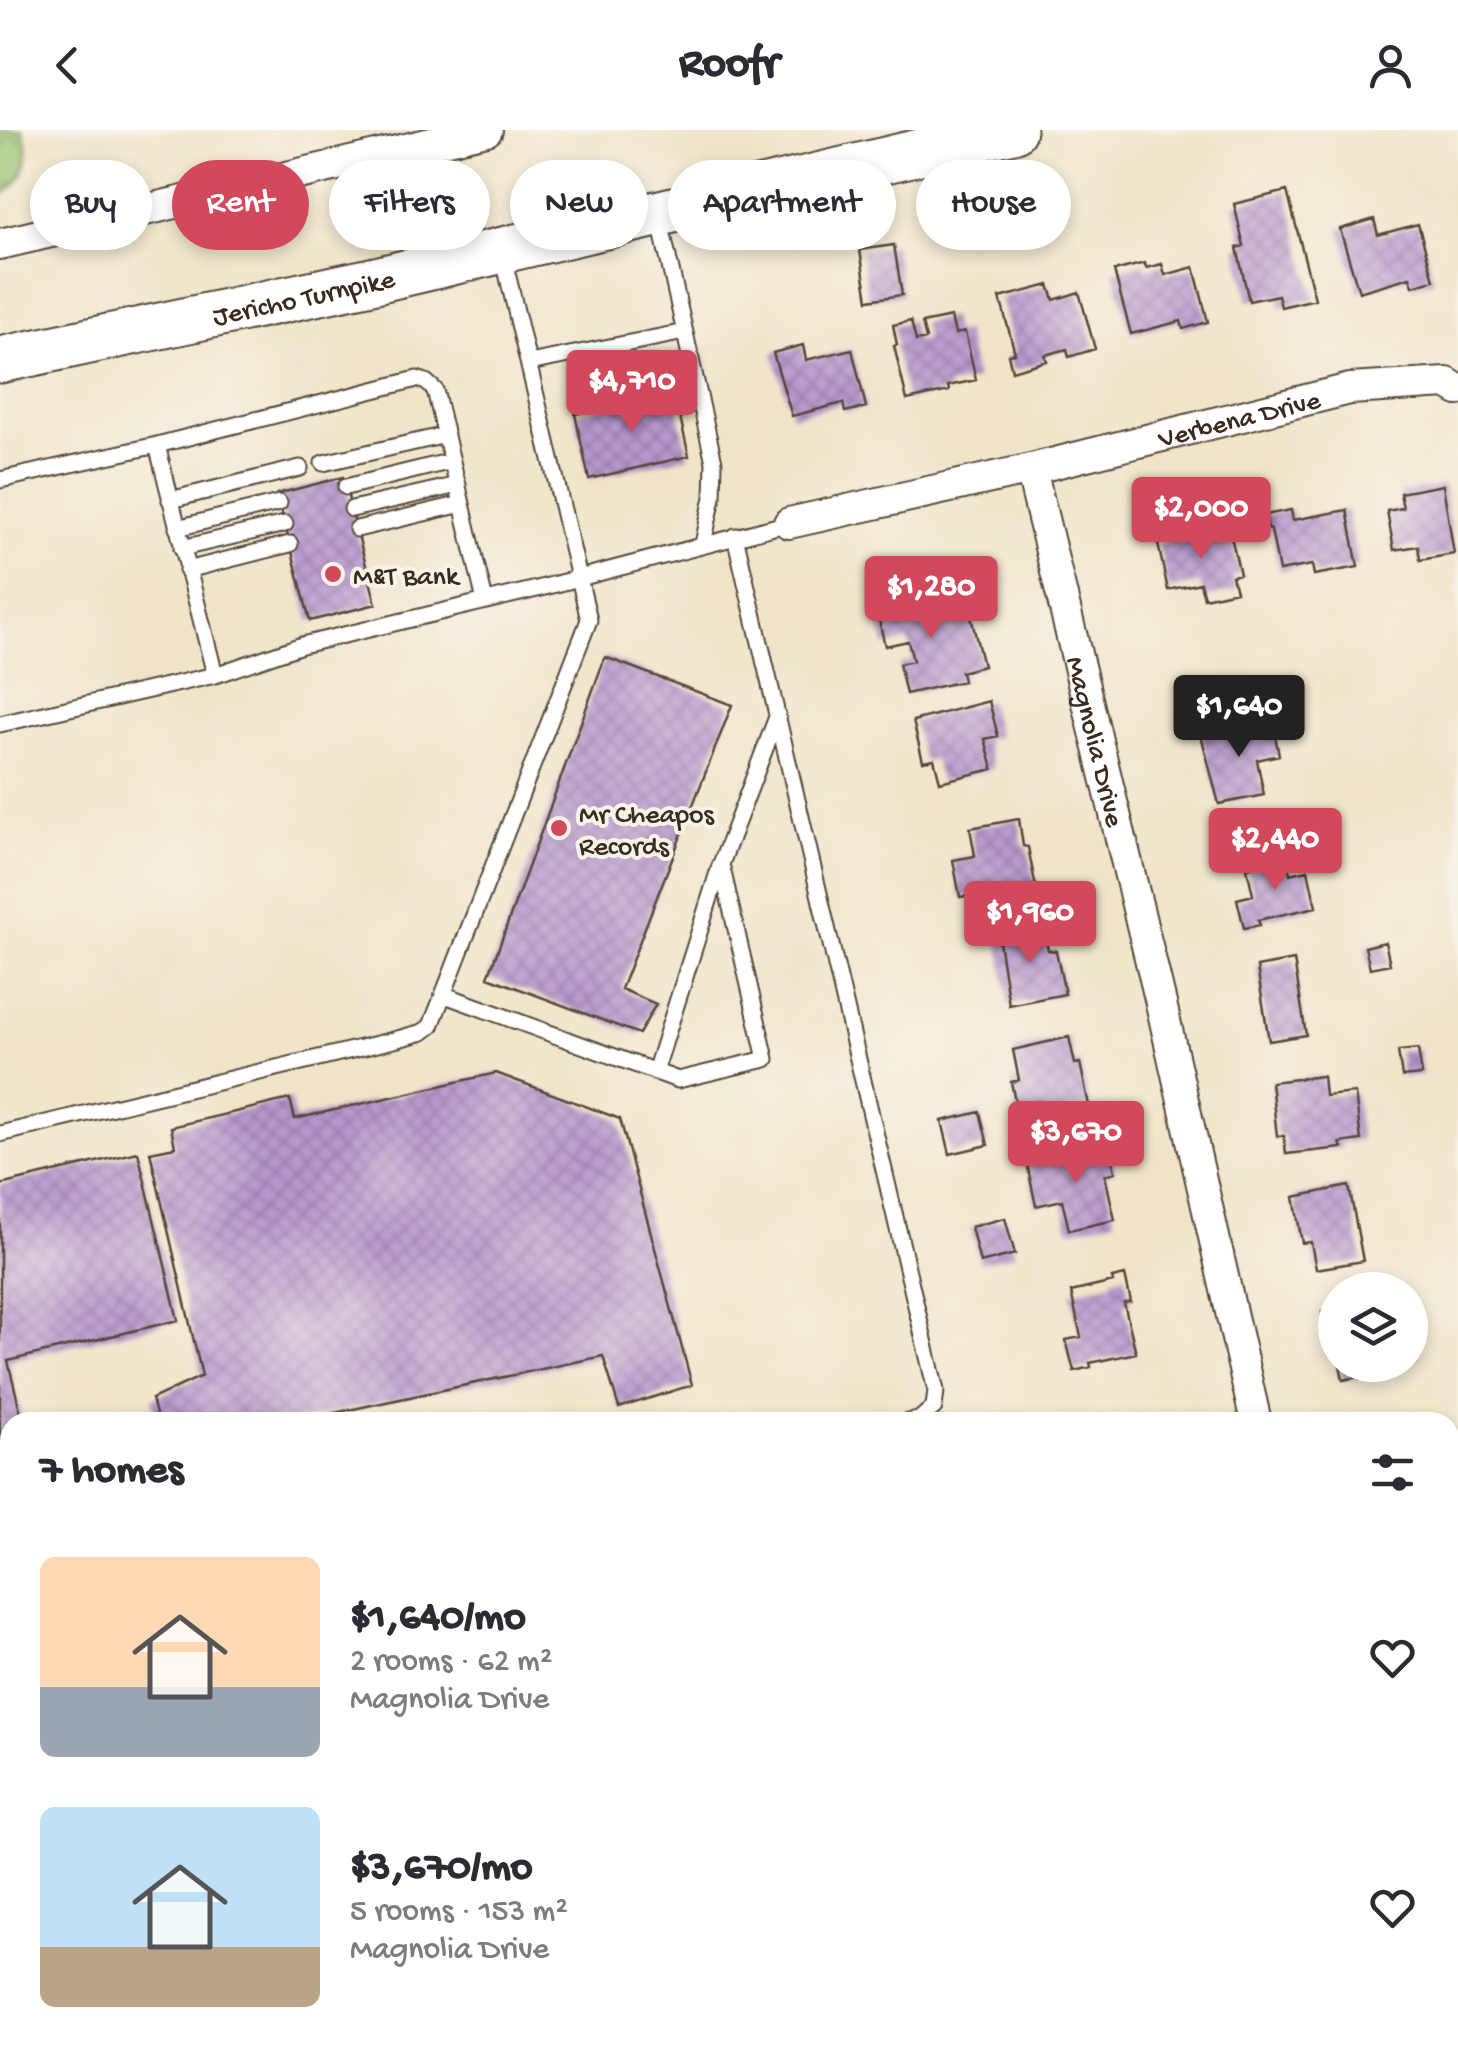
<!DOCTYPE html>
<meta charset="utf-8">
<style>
:root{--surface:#fff;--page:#f7f7f7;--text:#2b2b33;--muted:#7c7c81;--accent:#d1495b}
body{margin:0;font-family:"Gochi Hand",sans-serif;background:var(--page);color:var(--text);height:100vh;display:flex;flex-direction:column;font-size:38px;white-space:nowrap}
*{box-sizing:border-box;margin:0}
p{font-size:32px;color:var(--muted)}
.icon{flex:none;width:55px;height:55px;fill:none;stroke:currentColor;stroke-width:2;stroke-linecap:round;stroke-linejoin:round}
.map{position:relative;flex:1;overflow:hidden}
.panel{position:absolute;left:0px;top:1282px;width:1460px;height:642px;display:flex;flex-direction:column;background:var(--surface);border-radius:30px 30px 0 0;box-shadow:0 5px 15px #0003}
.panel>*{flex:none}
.top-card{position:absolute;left:30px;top:30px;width:1400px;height:90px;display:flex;gap:20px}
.tools{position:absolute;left:1318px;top:1142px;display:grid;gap:20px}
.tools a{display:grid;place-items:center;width:110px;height:110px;border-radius:50%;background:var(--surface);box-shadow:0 5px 15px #0003;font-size:50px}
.price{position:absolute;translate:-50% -85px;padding:0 22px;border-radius:10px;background:var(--accent);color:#fff;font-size:32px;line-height:65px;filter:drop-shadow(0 2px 5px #0008)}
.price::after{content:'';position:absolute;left:50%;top:60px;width:30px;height:22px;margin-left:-15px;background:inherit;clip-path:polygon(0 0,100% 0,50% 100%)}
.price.current{background:#222;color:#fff}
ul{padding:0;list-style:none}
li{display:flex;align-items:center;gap:30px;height:250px;padding:0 40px}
li span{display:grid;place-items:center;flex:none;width:280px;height:200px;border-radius:15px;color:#555}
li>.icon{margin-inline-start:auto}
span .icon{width:120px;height:120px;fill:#fffc;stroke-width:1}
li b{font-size:42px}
h2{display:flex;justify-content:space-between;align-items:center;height:120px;padding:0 40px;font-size:42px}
.pill{padding:0 35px;border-radius:45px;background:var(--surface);box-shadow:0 5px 15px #0003;font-size:35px;line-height:90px}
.pill.current{background:var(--accent);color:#fff}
header{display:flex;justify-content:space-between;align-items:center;height:130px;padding:0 40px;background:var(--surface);font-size:45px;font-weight:800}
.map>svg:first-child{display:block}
.park{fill:url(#park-crowns);stroke:#697646;stroke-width:2.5}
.building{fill:url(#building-cross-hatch)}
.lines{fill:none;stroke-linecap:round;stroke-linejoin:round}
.lane-casing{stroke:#564638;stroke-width:19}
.street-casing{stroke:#564638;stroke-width:34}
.primary-casing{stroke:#564638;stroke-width:49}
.lane{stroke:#fff;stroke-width:15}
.street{stroke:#fff;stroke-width:30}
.primary{stroke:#fff;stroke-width:45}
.poi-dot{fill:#d1495b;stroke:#f7f3e8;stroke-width:4}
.labels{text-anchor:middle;stroke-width:8;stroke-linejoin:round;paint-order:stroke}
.street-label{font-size:28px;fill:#3b2a1e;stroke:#f7f3e8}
.poi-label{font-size:28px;fill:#3b2a1e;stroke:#f7f3e8;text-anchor:start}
</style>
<header><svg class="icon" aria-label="back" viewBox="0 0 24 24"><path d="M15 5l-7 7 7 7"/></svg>Roofr<svg class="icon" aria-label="person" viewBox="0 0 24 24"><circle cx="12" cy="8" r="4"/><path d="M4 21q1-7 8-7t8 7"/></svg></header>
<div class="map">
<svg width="1458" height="1924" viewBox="0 0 1458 1924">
<defs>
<pattern id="park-crowns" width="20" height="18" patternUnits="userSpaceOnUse" patternTransform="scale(2.5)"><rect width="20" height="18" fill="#97c26f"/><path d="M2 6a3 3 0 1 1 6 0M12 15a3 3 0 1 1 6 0" fill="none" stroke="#7c9e5b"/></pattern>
<pattern id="building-cross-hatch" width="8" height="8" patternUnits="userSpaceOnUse" patternTransform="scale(2.5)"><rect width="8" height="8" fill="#b797ce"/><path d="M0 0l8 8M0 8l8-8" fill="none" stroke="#967ba7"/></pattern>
</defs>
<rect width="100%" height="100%" fill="#f7f3e8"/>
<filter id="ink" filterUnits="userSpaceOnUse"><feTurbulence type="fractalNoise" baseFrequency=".01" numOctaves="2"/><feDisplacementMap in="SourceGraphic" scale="20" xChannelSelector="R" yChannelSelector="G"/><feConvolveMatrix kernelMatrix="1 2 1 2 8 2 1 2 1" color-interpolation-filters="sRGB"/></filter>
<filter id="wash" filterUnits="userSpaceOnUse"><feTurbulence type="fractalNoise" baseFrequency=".0048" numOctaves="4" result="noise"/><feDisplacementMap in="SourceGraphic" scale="40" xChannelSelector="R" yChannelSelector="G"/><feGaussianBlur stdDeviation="2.25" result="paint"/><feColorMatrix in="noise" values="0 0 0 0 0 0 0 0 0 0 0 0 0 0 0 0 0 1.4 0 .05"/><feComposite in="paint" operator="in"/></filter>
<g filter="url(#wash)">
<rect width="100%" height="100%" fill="#f0e5c9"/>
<!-- park -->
<path class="park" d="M 0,0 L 22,0 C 34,26 24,52 0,66 Z"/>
<g id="blocks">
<!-- building -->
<path class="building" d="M 1287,61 L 1315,169 L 1281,177 L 1278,165 L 1249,171 L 1237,118 L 1244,116 L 1234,74 Z
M 1374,89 L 1378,105 L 1418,94 L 1434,150 L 1413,156 L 1410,147 L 1359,162 L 1340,99 Z
M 894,115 L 902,165 L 868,170 L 860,120 Z
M 1145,133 L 1146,138 L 1162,134 L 1165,145 L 1194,137 L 1208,192 L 1183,199 L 1181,191 L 1131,204 L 1114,141 Z
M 1049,155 L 1054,170 L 1079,162 L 1095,219 L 1069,227 L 1067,219 L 1045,225 L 1047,231 L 1012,241 L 1008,224 L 1015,223 L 1000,168 Z
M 951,187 L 955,204 L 965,202 L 976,250 L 948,256 L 949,261 L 907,270 L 894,216 L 897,215 L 893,195 L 911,191 L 916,211 L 926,209 L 922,193 Z
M 803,215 L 806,230 L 852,219 L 866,277 L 845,282 L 843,273 L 792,286 L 773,223 Z
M 674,261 L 689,326 L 589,349 L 575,284 Z
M 343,347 L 376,474 L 310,491 L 277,364 Z
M 1443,355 L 1454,424 L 1420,430 L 1418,416 L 1394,420 L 1387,381 L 1403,378 L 1400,363 Z
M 1291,380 L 1293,390 L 1347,380 L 1358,437 L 1314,445 L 1312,435 L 1279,441 L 1271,400 L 1268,399 L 1265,385 Z
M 1228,394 L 1240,444 L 1232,446 L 1236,461 L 1204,468 L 1200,453 L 1168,460 L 1158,414 Z
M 934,463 L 938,477 L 967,470 L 983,536 L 961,542 L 963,551 L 906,564 L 899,534 L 913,531 L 908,511 L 885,516 L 876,477 Z
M 605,527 L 732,575 L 621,859 L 656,874 L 639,904 L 488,847 Z
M 989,571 L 998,606 L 985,609 L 993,639 L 940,652 L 934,629 L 923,631 L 913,591 Z
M 1272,591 L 1279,625 L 1257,630 L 1264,665 L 1219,674 L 1201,605 Z
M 1019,689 L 1023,716 L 1028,717 L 1036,758 L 981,768 L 981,764 L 960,767 L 953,730 L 975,726 L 970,698 Z
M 1287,729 L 1290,744 L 1308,740 L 1316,777 L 1258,790 L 1260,795 L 1244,798 L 1237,769 L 1253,765 L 1247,738 Z
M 1043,796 L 1048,820 L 1056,821 L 1065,864 L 1009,875 L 998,805 Z
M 1385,812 L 1390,834 L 1370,838 L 1365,817 Z
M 1294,830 L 1306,905 L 1269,911 L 1257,837 Z
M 1069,907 L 1075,934 L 1080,933 L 1089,975 L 1019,991 L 1011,952 L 1019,950 L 1013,920 Z
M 1418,919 L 1422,945 L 1402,947 L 1398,921 Z
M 496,943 L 620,989 L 692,1255 L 619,1278 L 603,1226 L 292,1292 L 158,1292 L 152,1269 L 202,1246 L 150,1022 L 175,1017 L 171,997 L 290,969 L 295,989 Z
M 1323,946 L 1325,966 L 1355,963 L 1361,1010 L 1340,1013 L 1342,1018 L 1286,1024 L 1284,1006 L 1277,1006 L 1271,952 Z
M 980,982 L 988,1015 L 950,1024 L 942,991 Z
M 1110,1016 L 1115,1042 L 1105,1045 L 1115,1090 L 1069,1100 L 1062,1070 L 1036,1076 L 1027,1034 Z
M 138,1022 L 178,1190 L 8,1231 L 23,1292 L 10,1292 L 10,1318 L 0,1321 L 0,1055 Z
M 1349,1056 L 1363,1131 L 1316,1139 L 1311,1112 L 1302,1113 L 1294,1067 Z
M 1005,1088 L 1015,1124 L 980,1133 L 971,1097 Z
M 1125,1145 L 1131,1172 L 1124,1173 L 1136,1223 L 1090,1233 L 1091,1237 L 1074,1241 L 1066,1210 L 1081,1207 L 1071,1162 L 1113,1152 L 1112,1148 Z
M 1335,1180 L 1335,1224 L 1330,1225 L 1322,1182 Z
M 1415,1209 L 1419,1228 L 1410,1230 L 1410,1210 Z
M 1340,1235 L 1409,1235 L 1409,1237 L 1343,1250 Z
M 1450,1656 L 1458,1657 L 1458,1735 L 1451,1734 Z
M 0,1698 L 10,1719 L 10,1726 L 0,1729 Z
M 146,1915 L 224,1915 L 226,1924 L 149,1924 Z
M 272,1915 L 340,1915 L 342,1924 L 274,1924 Z
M 437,1915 L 455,1915 L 455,1921 L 437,1924 Z
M 1154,1915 L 1211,1915 L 1210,1924 L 1153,1919 Z"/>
</g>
</g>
<g filter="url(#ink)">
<use href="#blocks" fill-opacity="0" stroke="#564638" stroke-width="2.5"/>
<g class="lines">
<defs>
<path id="lane" d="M 659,87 L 714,332 L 713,367 L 703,414
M 529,233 L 685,202
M 157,315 L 215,545
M 323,333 L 446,305
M 0,350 L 157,315 L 417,249 L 426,252 L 435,260 L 485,471
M 346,357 L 452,331
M 170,370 L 300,338
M 352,379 L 458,355
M 177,398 L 279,373
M 357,399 L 462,374
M 735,406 L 936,1261 L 934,1277 L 919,1290 L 907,1292
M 182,418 L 285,394
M 187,440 L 290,414
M 0,594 L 215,545 L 302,515 L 537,459 L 789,393
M 445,865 L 678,950 L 766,929 L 721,734 L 777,587
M 655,942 L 720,736
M 0,1004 L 394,910 L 423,902 L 431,896 L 589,490 L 503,126
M 0,1396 L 10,1394"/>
<g id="street">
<path d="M 0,114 L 487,0"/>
<path id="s1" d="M 1031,339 L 1160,869 L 1256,1292"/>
<path id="s2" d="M 789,393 L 1031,339 L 1350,259 L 1447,253 L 1458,260"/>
<path d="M 0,1837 L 10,1835"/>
<path d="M 1450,1859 L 1458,1864"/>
<path d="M 753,1915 L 755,1924"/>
<path d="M 1309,1924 L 1314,1915"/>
</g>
<g id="primary">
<path id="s3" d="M 0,230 L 367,152 L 1013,0"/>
</g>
</defs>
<!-- lane casing -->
<use href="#lane" class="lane-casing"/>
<!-- street casing -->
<use href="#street" class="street-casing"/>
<!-- primary casing -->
<use href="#primary" class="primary-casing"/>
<!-- lane -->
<use href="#lane" class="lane"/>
<!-- street -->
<use href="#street" class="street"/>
<!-- primary -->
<use href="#primary" class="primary"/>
</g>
</g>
<!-- markers -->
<g class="poi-dot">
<circle cx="333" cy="444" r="10"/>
<circle cx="559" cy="698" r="10"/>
</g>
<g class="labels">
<!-- street labels -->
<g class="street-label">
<text dy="10" stroke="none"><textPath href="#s3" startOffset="310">Jericho Turnpike</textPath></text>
<text dy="10" stroke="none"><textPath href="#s2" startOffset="462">Verbena Drive</textPath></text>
<text dy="10" stroke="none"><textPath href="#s1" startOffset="280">Magnolia Drive</textPath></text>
</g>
<!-- poi labels -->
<g class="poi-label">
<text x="353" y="454">M&amp;T Bank</text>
<text x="579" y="692">Mr Cheapos<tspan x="579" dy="32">Records</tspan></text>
</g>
</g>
</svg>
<div class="tools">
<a><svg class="icon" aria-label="layers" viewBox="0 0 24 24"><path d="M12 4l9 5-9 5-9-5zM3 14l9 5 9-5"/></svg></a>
</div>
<b class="price" style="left:632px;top:305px">$4,710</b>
<b class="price" style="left:1201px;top:432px">$2,000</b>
<b class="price" style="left:931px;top:511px">$1,280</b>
<b class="price current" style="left:1239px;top:630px">$1,640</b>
<b class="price" style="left:1275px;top:763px">$2,440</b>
<b class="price" style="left:1030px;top:836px">$1,960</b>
<b class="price" style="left:1076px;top:1056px">$3,670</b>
<div class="top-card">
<a class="pill">Buy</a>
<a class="pill current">Rent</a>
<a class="pill">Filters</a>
<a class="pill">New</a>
<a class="pill">Apartment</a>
<a class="pill">House</a>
</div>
<section class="panel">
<h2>7 homes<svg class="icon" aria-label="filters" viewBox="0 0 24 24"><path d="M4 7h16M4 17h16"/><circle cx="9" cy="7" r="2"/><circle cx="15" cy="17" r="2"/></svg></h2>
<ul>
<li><span style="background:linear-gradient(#ffd9b3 65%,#9aa5b1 0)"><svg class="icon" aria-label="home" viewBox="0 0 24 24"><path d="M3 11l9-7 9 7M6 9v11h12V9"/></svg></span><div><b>$1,640/mo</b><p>2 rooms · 62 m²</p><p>Magnolia Drive</p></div><svg class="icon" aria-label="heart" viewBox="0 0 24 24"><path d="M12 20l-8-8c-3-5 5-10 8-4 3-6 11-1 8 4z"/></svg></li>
<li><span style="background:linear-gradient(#bfe0f5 70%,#b9a48a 0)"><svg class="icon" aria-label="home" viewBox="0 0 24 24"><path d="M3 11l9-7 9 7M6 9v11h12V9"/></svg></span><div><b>$3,670/mo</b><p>5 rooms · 153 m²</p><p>Magnolia Drive</p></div><svg class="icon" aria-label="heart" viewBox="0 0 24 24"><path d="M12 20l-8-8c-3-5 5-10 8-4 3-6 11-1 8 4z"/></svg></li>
</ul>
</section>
</div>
